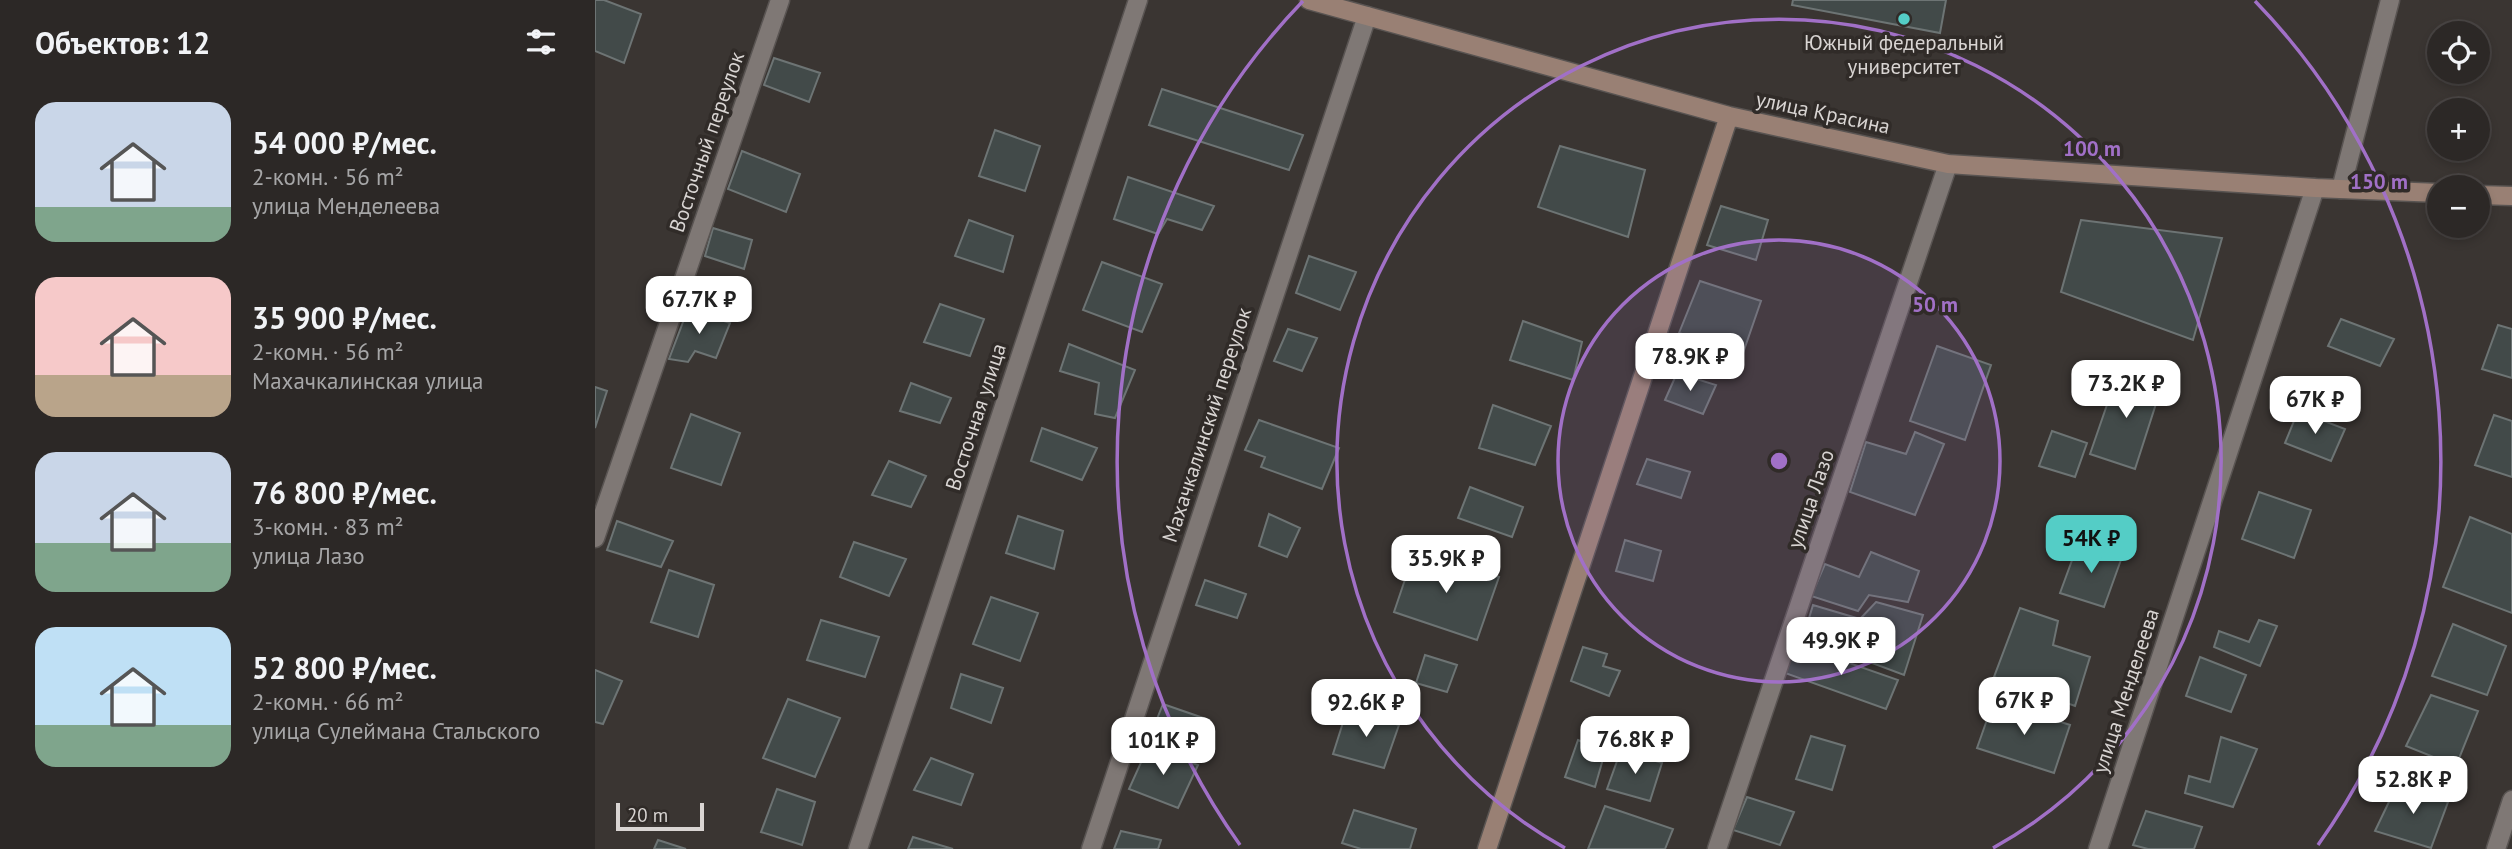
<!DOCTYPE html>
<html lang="ru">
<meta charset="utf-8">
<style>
:root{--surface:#2c2826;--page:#383432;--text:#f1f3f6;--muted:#a6a6a7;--line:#484443;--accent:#54cdc6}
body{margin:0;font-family:"PT Sans",sans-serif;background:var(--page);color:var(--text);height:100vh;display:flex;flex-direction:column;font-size:26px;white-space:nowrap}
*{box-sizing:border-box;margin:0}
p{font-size:23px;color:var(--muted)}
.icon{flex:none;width:38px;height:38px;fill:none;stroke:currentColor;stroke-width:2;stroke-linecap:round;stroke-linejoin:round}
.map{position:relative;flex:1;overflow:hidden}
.side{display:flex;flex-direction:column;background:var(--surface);width:595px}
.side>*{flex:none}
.tools{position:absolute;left:1832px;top:21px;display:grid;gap:14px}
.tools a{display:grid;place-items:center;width:63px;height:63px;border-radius:50%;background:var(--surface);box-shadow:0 4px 10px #0003,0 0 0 2px var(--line);font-size:35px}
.scale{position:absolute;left:21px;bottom:18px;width:88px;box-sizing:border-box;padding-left:7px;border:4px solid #d9d5d3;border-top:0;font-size:19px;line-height:24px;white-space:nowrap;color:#d9d5d3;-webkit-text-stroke:5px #302b28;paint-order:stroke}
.price{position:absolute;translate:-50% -60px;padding:0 16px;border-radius:14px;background:#fff;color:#222;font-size:23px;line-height:46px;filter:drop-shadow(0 2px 4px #0008)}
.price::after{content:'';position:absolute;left:50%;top:42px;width:21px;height:16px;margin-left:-10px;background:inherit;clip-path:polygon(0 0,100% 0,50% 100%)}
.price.selected{background:var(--accent);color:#111}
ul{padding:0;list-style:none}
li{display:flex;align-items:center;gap:21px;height:175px;padding:0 35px}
li span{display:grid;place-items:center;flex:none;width:196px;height:140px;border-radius:21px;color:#555}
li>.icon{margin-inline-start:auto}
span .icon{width:84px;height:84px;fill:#fffc;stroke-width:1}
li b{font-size:30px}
h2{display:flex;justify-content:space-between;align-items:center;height:84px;padding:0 35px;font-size:30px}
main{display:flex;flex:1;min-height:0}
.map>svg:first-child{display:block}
.building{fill:#424a49;stroke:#6d7474;stroke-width:2}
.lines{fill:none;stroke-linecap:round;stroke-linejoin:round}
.street-casing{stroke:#595452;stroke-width:21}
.secondary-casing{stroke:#595452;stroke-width:21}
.street{stroke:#7f7875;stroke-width:18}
.secondary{stroke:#998074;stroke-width:18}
.ring{fill:none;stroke:#a170c7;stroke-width:3.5}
.poi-dot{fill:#54cdc6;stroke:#302b28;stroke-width:2.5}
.labels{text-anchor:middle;stroke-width:7;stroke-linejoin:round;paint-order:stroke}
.poi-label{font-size:21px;fill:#d9d5d3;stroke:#302b28}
.street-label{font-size:21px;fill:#d9d5d3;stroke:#302b28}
.centre{fill:#a170c7;stroke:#302b28;stroke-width:3.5}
.ring-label{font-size:21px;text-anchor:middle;font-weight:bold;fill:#a170c7;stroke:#302b28;stroke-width:7;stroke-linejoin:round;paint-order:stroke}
</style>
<main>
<section class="side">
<h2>Объектов: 12<svg class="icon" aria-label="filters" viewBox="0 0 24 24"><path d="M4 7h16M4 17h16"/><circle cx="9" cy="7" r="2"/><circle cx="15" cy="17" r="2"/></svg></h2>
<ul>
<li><span style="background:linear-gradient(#c9d6e8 75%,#7fa58c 0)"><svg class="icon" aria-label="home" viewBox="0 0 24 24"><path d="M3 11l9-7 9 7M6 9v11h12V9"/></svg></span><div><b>54 000 ₽/мес.</b><p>2-комн. · 56 m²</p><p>улица Менделеева</p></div></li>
<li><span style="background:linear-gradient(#f6c9c9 70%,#b9a48a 0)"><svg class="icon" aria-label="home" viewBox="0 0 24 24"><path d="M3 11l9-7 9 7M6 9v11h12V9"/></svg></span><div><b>35 900 ₽/мес.</b><p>2-комн. · 56 m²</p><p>Махачкалинская улица</p></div></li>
<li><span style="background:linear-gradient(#c9d6e8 65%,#7fa58c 0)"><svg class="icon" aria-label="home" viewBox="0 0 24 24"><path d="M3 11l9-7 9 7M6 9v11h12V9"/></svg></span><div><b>76 800 ₽/мес.</b><p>3-комн. · 83 m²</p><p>улица Лазо</p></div></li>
<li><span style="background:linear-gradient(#bfe0f5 70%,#7fa58c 0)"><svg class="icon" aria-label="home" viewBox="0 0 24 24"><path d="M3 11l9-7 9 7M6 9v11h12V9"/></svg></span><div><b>52 800 ₽/мес.</b><p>2-комн. · 66 m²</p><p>улица Сулеймана Стальского</p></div></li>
</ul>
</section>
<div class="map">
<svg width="1917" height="849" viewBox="0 0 1917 849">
<rect width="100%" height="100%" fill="#3a3532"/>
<!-- building -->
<path class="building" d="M 0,0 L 9,0 L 46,14 L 29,63 L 0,51 Z
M 1198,0 L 1351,0 L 1345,33 L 1197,5 Z
M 179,58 L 225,73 L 214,102 L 169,85 Z
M 567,89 L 708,135 L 694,170 L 554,125 Z
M 400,130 L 445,146 L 430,191 L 384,176 Z
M 965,146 L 1050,170 L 1033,237 L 943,207 Z
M 147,151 L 205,174 L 191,212 L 133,189 Z
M 533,177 L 619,206 L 607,230 L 572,219 L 563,234 L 519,219 Z
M 1126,206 L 1173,220 L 1161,260 L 1112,245 Z
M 374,220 L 418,236 L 408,272 L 360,256 Z
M 1486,220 L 1627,238 L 1598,340 L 1466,292 Z
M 118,228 L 157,240 L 149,269 L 110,256 Z
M 714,256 L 761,272 L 745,310 L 701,293 Z
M 507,262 L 567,284 L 547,332 L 488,310 Z
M 1105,281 L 1166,301 L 1148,353 L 1084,333 Z
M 345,304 L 389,319 L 375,356 L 329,342 Z
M 93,309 L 135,323 L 121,358 L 100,351 L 93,362 L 74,359 Z
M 1746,319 L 1799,339 L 1785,366 L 1733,346 Z
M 928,321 L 987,342 L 978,380 L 915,360 Z
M 1903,325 L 1917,329 L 1917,378 L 1887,369 Z
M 693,329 L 722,338 L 707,371 L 679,361 Z
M 474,344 L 540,370 L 520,418 L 500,414 L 504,383 L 465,371 Z
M 1342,346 L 1396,365 L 1370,440 L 1315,421 Z
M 1524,370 L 1567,385 L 1540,469 L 1495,454 Z
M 1082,373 L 1121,385 L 1108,414 L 1070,400 Z
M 316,383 L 356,398 L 345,423 L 305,411 Z
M 0,387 L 12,391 L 0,428 Z
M 898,405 L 956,426 L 940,465 L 884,448 Z
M 1703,411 L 1750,429 L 1736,461 L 1690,443 Z
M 96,414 L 145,433 L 126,485 L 76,468 Z
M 1899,415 L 1917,421 L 1917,477 L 1880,465 Z
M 664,420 L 744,448 L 727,489 L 666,467 L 670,457 L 650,450 Z
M 447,428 L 502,448 L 487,480 L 436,461 Z
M 1457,431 L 1492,443 L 1480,477 L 1444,466 Z
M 1320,432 L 1349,444 L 1320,515 L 1255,492 L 1271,442 L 1311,454 Z
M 1052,459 L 1095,472 L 1086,498 L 1042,484 Z
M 294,461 L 331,476 L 316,507 L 277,495 Z
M 875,487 L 928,507 L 917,537 L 863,518 Z
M 1664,492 L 1716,510 L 1699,558 L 1647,539 Z
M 674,514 L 705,528 L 692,557 L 664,546 Z
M 423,516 L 468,531 L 459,569 L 411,553 Z
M 1875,517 L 1917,534 L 1917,613 L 1848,587 Z
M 22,521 L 78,541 L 66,567 L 12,550 Z
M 1030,540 L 1066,551 L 1058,581 L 1021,571 Z
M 259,542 L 311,559 L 294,596 L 245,577 Z
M 1483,544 L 1527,557 L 1509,607 L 1465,593 Z
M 820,550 L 904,577 L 882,640 L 799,612 Z
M 1276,552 L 1324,571 L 1313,602 L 1274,595 L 1263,611 L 1216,596 L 1230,564 L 1264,577 Z
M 74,570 L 119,585 L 103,637 L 56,622 Z
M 610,580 L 651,594 L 642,618 L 601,605 Z
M 396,597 L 443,613 L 425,661 L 378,644 Z
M 1281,602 L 1328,615 L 1309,675 L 1248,652 L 1251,639 L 1212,625 L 1218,605 L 1265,619 Z
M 1425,608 L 1463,621 L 1458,645 L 1495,657 L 1480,706 L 1399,677 Z
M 226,620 L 284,637 L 270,677 L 212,660 Z
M 1664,620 L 1682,626 L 1665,666 L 1619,647 L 1624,631 L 1654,642 Z
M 1858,624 L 1911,646 L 1892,695 L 1837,676 Z
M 1200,644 L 1303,680 L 1291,709 L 1190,673 Z
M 988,647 L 1012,654 L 1008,666 L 1025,671 L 1014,696 L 976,681 Z
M 830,655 L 862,665 L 852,692 L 821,683 Z
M 1605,657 L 1651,675 L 1636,712 L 1591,696 Z
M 0,670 L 27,681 L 8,724 L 0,722 Z
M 366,674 L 408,688 L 396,723 L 356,708 Z
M 1836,695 L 1883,711 L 1861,766 L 1811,746 Z
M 193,699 L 245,718 L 220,777 L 168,758 Z
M 1399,700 L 1475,725 L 1459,773 L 1382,748 Z
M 568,704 L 614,720 L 603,756 L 554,739 Z
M 752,710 L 804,725 L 789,768 L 738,754 Z
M 1216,736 L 1250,746 L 1237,790 L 1201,779 Z
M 1626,737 L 1662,749 L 1638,807 L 1590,793 L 1594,776 L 1615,782 Z
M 983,740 L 1010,752 L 1000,787 L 970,777 Z
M 553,747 L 603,765 L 583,808 L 534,789 Z
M 1026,750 L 1067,763 L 1055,801 L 1012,789 Z
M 336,758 L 378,774 L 366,805 L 319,790 Z
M 1803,783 L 1853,802 L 1836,848 L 1780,831 Z
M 182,789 L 220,802 L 207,845 L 166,832 Z
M 1152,797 L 1199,812 L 1185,845 L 1138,830 Z
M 1010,806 L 1078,829 L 1070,849 L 993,849 Z
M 759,810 L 821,829 L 815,849 L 766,849 L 747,843 Z
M 1551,811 L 1607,827 L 1599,849 L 1553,849 L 1538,845 Z
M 526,831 L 566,840 L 563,849 L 519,849 Z
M 318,837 L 358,849 L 313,849 Z
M 63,840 L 91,849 L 59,849 Z"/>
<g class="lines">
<defs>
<path id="street" d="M 1746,189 L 1795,0
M 0,538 L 185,0
M 263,849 L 543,0
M 496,849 L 772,16
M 1122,849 L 1353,164
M 1503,849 L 1720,188
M 1901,849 L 1917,800"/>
<path id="secondary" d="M 714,0 L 1134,116 L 1353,164 L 1720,188 L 1844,193
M 1883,195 L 1917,196
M 892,849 L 1134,116"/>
</defs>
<!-- street casing -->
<use href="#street" class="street-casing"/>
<!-- secondary casing -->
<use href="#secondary" class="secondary-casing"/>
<!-- street -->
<use href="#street" class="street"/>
<!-- secondary -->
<use href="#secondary" class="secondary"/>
</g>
<!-- distance rings -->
<circle cx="1184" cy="461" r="221" fill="#a170c7" fill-opacity=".12"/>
<g class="ring">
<circle cx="1184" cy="461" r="221"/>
<path d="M970 848A442 442 0 1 1 1398 848"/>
<path d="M645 845A662 662 0 0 1 708 1M1660 1A662 662 0 0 1 1723 845"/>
</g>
<!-- markers -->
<circle class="poi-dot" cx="1309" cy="19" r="7"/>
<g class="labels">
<!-- poi labels -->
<g class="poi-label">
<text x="1309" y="50">Южный федеральный<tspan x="1309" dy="24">университет</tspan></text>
</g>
<!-- street labels -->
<g class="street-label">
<text transform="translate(1228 113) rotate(12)" y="7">улица Красина</text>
<text transform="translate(112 142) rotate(-71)" y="7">Восточный переулок</text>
<text transform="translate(381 417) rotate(-72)" y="7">Восточная улица</text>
<text transform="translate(612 425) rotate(-72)" y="7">Махачкалинский переулок</text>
<text transform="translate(1216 499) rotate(-71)" y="7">улица Лазо</text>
<text transform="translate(1531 691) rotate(-72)" y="7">улица Менделеева</text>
</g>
</g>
<circle cx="1184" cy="461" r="10" class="centre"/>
<g class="ring-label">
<text x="1497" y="156">100 m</text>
<text x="1784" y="189">150 m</text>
<text x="1340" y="312">50 m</text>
</g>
</svg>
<div class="tools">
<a><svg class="icon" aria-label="locate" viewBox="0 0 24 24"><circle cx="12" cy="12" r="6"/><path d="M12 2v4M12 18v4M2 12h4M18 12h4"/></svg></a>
<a>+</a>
<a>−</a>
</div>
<div class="scale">20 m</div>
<b class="price" style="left:104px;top:336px">67.7K ₽</b>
<b class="price" style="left:1095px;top:393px">78.9K ₽</b>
<b class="price" style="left:1531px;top:420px">73.2K ₽</b>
<b class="price" style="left:1720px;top:436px">67K ₽</b>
<b class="price selected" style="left:1496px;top:575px">54K ₽</b>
<b class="price" style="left:851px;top:595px">35.9K ₽</b>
<b class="price" style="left:1246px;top:677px">49.9K ₽</b>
<b class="price" style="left:1429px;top:737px">67K ₽</b>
<b class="price" style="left:771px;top:739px">92.6K ₽</b>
<b class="price" style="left:1040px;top:776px">76.8K ₽</b>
<b class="price" style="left:568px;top:777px">101K ₽</b>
<b class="price" style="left:1818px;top:816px">52.8K ₽</b>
</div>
</main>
